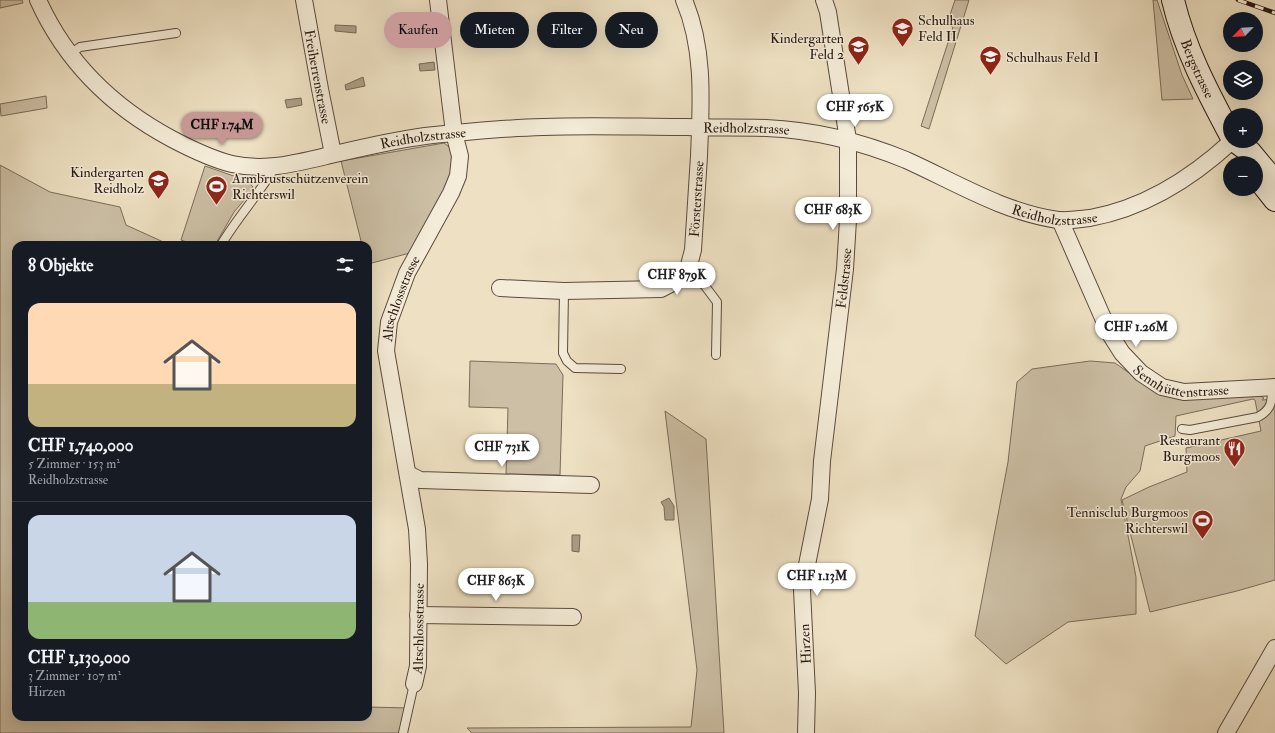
<!DOCTYPE html>
<html lang="de">
<meta charset="utf-8">
<style>
:root{--surface:#171b24;--page:#20242c;--text:#f1f3f6;--muted:#9ea1a6;--line:#363941;--accent:#c59692}
body{margin:0;font-family:"IM FELL Double Pica",serif;background:var(--page);color:var(--text);height:100vh;display:flex;flex-direction:column;font-size:15px;white-space:nowrap}
*{box-sizing:border-box;margin:0}
p{font-size:13px;color:var(--muted)}
.icon{flex:none;width:22px;height:22px;fill:none;stroke:currentColor;stroke-width:2;stroke-linecap:round;stroke-linejoin:round}
.map{position:relative;flex:1;overflow:hidden}
.panel{position:absolute;left:12px;top:241px;width:360px;height:480px;display:flex;flex-direction:column;background:var(--surface);border-radius:12px;box-shadow:0 4px 16px #0002}
.panel>*{flex:none}
.top-card{position:absolute;left:384px;top:12px;width:380px;height:36px;display:flex;gap:8px}
.needle{width:26px;rotate:245deg}
.fabs{position:absolute;left:1223px;top:12px;display:grid;gap:8px}
.fabs a{display:grid;place-items:center;width:40px;height:40px;border-radius:50%;background:var(--surface);box-shadow:0 4px 16px #0002;font-size:20px}
.price{position:absolute;translate:-50% -34px;padding:0 9px;border-radius:14px;background:#fff;color:#222;font-size:13px;line-height:26px;filter:drop-shadow(0 1px 2px #0008)}
.price::after{content:'';position:absolute;left:50%;top:24px;width:12px;height:9px;margin-left:-6px;background:inherit;clip-path:polygon(0 0,100% 0,50% 100%)}
.price.active{background:var(--accent);color:#111}
ul{padding:0;list-style:none}
li{display:grid;align-content:center;gap:8px;height:212px;padding:0 16px}
li+li{border-top:1px solid var(--line)}
li span{display:grid;place-items:center;height:124px;border-radius:12px;color:#555}
li>.icon{margin-inline-start:auto}
span .icon{width:72px;height:72px;fill:#fffc;stroke-width:1}
li b{font-size:17px}
h2{display:flex;justify-content:space-between;align-items:center;height:48px;padding:0 16px;font-size:17px}
.tag{padding:0 14px;border-radius:18px;background:var(--surface);box-shadow:0 4px 16px #0002;font-size:14px;line-height:36px}
.tag.active{background:var(--accent);color:#111}
.map>svg:first-child{display:block}
.green{fill:#ccbfa5;stroke:#7a6c5b}
.water{fill:#ab9d86;stroke:#776857}
.lines{fill:none;stroke-linecap:round;stroke-linejoin:round}
.service-casing{stroke:#5a4a3e;stroke-width:10}
.minor-casing{stroke:#5a4a3e;stroke-width:18}
.secondary-casing{stroke:#281811;stroke-width:24}
.service{stroke:#f4ecd8;stroke-width:8}
.minor{stroke:#f4ecd8;stroke-width:16}
.secondary{stroke:#f4ecd8;stroke-width:22}
.rail-casing{stroke:#281811;stroke-width:4.5}
.rail{stroke:#f4ecd8;stroke-width:3;stroke-dasharray:9;stroke-linecap:butt}
.labels{text-anchor:middle;stroke-width:3;stroke-linejoin:round;paint-order:stroke}
.poi-label{font-size:14px;fill:#281811;stroke:#f4ecd8;text-anchor:end}
.street-label{font-size:14px;fill:#281811;stroke:#f4ecd8}
</style>
<div class="map">
<svg width="1275" height="733" viewBox="0 0 1275 733">
<rect width="100%" height="100%" fill="#eee1c3"/>
<filter id="stains"><feTurbulence type="fractalNoise" baseFrequency=".005" numOctaves="4"/><feColorMatrix values="0 0 0 0 .2 0 0 0 0 .09 0 0 0 0 .02 0 0 0 .5 -.17"/></filter>
<radialGradient id="worn" r=".72"><stop offset=".6" stop-color="#630" stop-opacity="0"/><stop offset="1" stop-color="#630" stop-opacity=".3"/></radialGradient>
<!-- green -->
<path class="green" d="M 0,0 L 22,0 L 23,3 L 0,8 Z
M 955,0 L 969,0 L 929,129 L 921,126 L 953,27 L 947,24 Z
M 1153,0 L 1157,0 L 1182,75 L 1193,99 L 1162,100 Z
M 46,96 L 47,108 L 1,116 L 0,104 Z
M 444,143 L 453,150 L 452,179 L 410,253 L 368,264 L 368,245 L 362,245 L 341,161 Z
M 0,165 L 50,192 L 120,207 L 126,225 L 170,245 L 16,245 L 16,717 L 368,717 L 368,707 L 408,708 L 403,733 L 0,733 Z
M 205,166 L 248,181 L 253,187 L 245,199 L 234,212 L 215,245 L 195,245 L 181,240 Z
M 470,361 L 556,364 L 563,375 L 560,475 L 506,474 L 508,408 L 469,407 Z
M 1090,361 L 1115,363 L 1142,382 L 1156,393 L 1174,398 L 1258,395 L 1264,398 L 1262,400 L 1275,399 L 1275,580 L 1237,591 L 1150,612 L 1122,500 L 1149,487 L 1187,472 L 1186,448 L 1261,431 L 1255,400 L 1253,399 L 1176,416 L 1175,436 L 1145,446 L 1140,471 L 1126,487 L 1121,499 L 1136,577 L 1136,614 L 1068,622 L 1006,664 L 975,636 L 1008,462 L 1017,382 L 1032,369 Z
M 665,411 L 706,439 L 724,733 L 472,733 L 467,728 L 691,727 L 697,670 Z"/>
<!-- water -->
<path class="water" d="M 335,25 L 356,26 L 356,33 L 335,31 Z
M 434,62 L 435,70 L 420,71 L 419,64 Z
M 363,77 L 365,86 L 346,90 L 345,85 Z
M 301,98 L 302,105 L 287,108 L 285,100 Z
M 669,498 L 674,506 L 674,520 L 665,520 L 664,507 L 661,502 Z
M 572,535 L 580,535 L 579,552 L 572,551 Z"/>
<g class="lines">
<defs>
<path id="service" d="M 70,54 L 80,47 L 176,33
M 221,245 C 237,218 259,194 275,167
M 688,269 L 705,286 L 717,302 L 716,355
M 564,291 L 563,353 L 567,361 L 575,368 L 621,369
M 1182,429 L 1190,430 L 1258,417 C 1272,409 1272,402 1272,387
M 403,733 L 414,684"/>
<g id="minor">
<path id="s1" d="M 38,0 C 66,62 112,107 172,139 C 191,149 211,159 232,164 C 268,172 301,162 335,154 C 365,147 395,140 425,136 C 464,132 504,128 543,127 C 591,125 639,127 687,127 C 713,128 740,127 766,128 C 813,130 862,142 906,160 C 955,182 1003,212 1058,220 C 1068,221 1080,219 1090,218 C 1145,208 1192,178 1232,141"/>
<path id="s2" d="M 304,0 L 320,89 L 333,154"/>
<path id="s3" d="M 1060,220 L 1110,334 L 1122,353 L 1141,373 L 1162,387 L 1184,392 L 1275,387"/>
<path id="s4" d="M 500,288 L 564,291 L 661,289 L 680,279 L 688,269 L 693,250 C 695,218 697,187 699,156 C 701,104 705,49 684,0"/>
<path d="M 408,474 L 420,480 L 591,485"/>
<path d="M 418,615 L 573,617"/>
<path id="s5" d="M 414,684 L 418,666 L 419,564 L 417,529 L 386,351 L 389,322 L 407,273 L 451,193 L 458,176 L 460,156 L 454,133 L 438,0"/>
<path id="s6" d="M 806,733 L 807,693 L 802,590 L 820,499 L 822,461 L 845,269 L 848,220 L 848,140 L 828,12 L 824,0"/>
<path d="M 1226,733 L 1275,648"/>
</g>
<g id="secondary">
<path id="s7" d="M 1173,0 C 1184,47 1207,91 1230,134"/>
<path d="M 1235,141 L 1250,152 L 1275,182"/>
<path d="M 1256,176 L 1275,200"/>
</g>
</defs>
<!-- service casing -->
<use href="#service" class="service-casing"/>
<!-- minor casing -->
<use href="#minor" class="minor-casing"/>
<!-- secondary casing -->
<use href="#secondary" class="secondary-casing"/>
<!-- service -->
<use href="#service" class="service"/>
<!-- minor -->
<use href="#minor" class="minor"/>
<!-- secondary -->
<use href="#secondary" class="secondary"/>
<defs>
<path id="rail" d="M 1238,0 L 1275,13"/>
</defs>
<!-- rail casing -->
<use href="#rail" class="rail-casing"/>
<!-- rail -->
<use href="#rail" class="rail"/>
</g>
<!-- icons -->
<defs>
<symbol id="school-pin" viewBox="-11 -11 22 30"><path d="M0 17L-7.5 6A9.5 9.5 0 1 1 7.5 6Z" fill="#8f2418" stroke="#f4ecd8"/><path d="M0-5L7-2L0 1L-7-2ZM-4 1L0 2.5L4 1V4Q0 6-4 4Z" fill="#fff"/></symbol>
<symbol id="stadium-pin" viewBox="-11 -11 22 30"><path d="M0 17L-7.5 6A9.5 9.5 0 1 1 7.5 6Z" fill="#8f2418" stroke="#f4ecd8"/><path d="M0-5a6.5 5 0 1 0 0 10a6.5 5 0 1 0 0-10ZM-3.5-1.8h7v3.6h-7Z" fill="#fff"/></symbol>
<symbol id="restaurant-pin" viewBox="-11 -11 22 30"><path d="M0 17L-7.5 6A9.5 9.5 0 1 1 7.5 6Z" fill="#8f2418" stroke="#f4ecd8"/><path d="M-5-6h1v4h1v-4h1v4h1v-4h1v5L-1.5 .5V6h-2V.5L-5-1ZM5-6V6H3V1.5H1.5Q1.5-4 5-6Z" fill="#fff"/></symbol>
</defs>
<g fill-rule="evenodd">
<use href="#school-pin" x="890" y="16" width="25" height="34"/>
<use href="#school-pin" x="846" y="34" width="25" height="34"/>
<use href="#school-pin" x="978" y="44" width="25" height="34"/>
<use href="#school-pin" x="146" y="168" width="25" height="34"/>
<use href="#stadium-pin" x="204" y="174" width="25" height="34"/>
<use href="#restaurant-pin" x="1222" y="436" width="25" height="34"/>
<use href="#stadium-pin" x="1190" y="508" width="25" height="34"/>
</g>
<g class="labels">
<!-- poi labels -->
<g class="poi-label">
<text x="918" y="25" text-anchor="start">Schulhaus<tspan x="918" dy="16">Feld II</tspan></text>
<text x="844" y="43">Kindergarten<tspan x="844" dy="16">Feld 2</tspan></text>
<text x="1006" y="62" text-anchor="start">Schulhaus Feld I</text>
<text x="144" y="177">Kindergarten<tspan x="144" dy="16">Reidholz</tspan></text>
<text x="232" y="183" text-anchor="start">Armbrustschützenverein<tspan x="232" dy="16">Richterswil</tspan></text>
<text x="1220" y="445">Restaurant<tspan x="1220" dy="16">Burgmoos</tspan></text>
<text x="1188" y="517">Tennisclub Burgmoos<tspan x="1188" dy="16">Richterswil</tspan></text>
</g>
<!-- street labels -->
<g class="street-label">
<text dy="5" stroke="none"><textPath href="#s7" startOffset="73">Bergstrasse</textPath></text>
<text dy="5" stroke="none"><textPath href="#s2" startOffset="78">Freiherrenstrasse</textPath></text>
<text dy="5" stroke="none"><textPath href="#s1" startOffset="780">Reidholzstrasse</textPath></text>
<text dy="5" stroke="none"><textPath href="#s1" startOffset="456">Reidholzstrasse</textPath></text>
<text dy="5" stroke="none"><textPath href="#s4" startOffset="266">Försterstrasse</textPath></text>
<text dy="5" stroke="none"><textPath href="#s1" startOffset="1104">Reidholzstrasse</textPath></text>
<text dy="5" stroke="none"><textPath href="#s6" startOffset="458">Feldstrasse</textPath></text>
<text dy="5" stroke="none"><textPath href="#s5" startOffset="391">Altschlossstrasse</textPath></text>
<text dy="5" stroke="none"><textPath href="#s3" startOffset="217">Sennhüttenstrasse</textPath></text>
<text dy="5" stroke="none"><textPath href="#s5" startOffset="56">Altschlossstrasse</textPath></text>
<text transform="translate(805 644) rotate(-93)" y="5">Hirzen</text>
</g>
</g>
<rect width="100%" height="100%" filter="url(#stains)"/>
<rect width="100%" height="100%" fill="url(#worn)"/>
</svg>
<div class="fabs">
<a><svg class="needle" viewBox="-14 -14 28 28"><path d="M0-13l5 13h-10z" fill="#e53935"/><path d="M0 13l5-13h-10z" fill="#9ea1a6"/></svg></a>
<a><svg class="icon" aria-label="layers" viewBox="0 0 24 24"><path d="M12 4l9 5-9 5-9-5zM3 14l9 5 9-5"/></svg></a>
<a>+</a>
<a>−</a>
</div>
<b class="price" style="left:855px;top:128px">CHF 565K</b>
<b class="price active" style="left:222px;top:146px">CHF 1.74M</b>
<b class="price" style="left:833px;top:231px">CHF 683K</b>
<b class="price" style="left:677px;top:296px">CHF 879K</b>
<b class="price" style="left:1136px;top:348px">CHF 1.26M</b>
<b class="price" style="left:502px;top:468px">CHF 731K</b>
<b class="price" style="left:817px;top:597px">CHF 1.13M</b>
<b class="price" style="left:496px;top:602px">CHF 863K</b>
<div class="top-card">
<a class="tag active">Kaufen</a>
<a class="tag">Mieten</a>
<a class="tag">Filter</a>
<a class="tag">Neu</a>
</div>
<section class="panel">
<h2>8 Objekte<svg class="icon" aria-label="filters" viewBox="0 0 24 24"><path d="M4 7h16M4 17h16"/><circle cx="9" cy="7" r="2"/><circle cx="15" cy="17" r="2"/></svg></h2>
<ul>
<li><span style="background:linear-gradient(#ffd9b3 65%,#c2b280 0)"><svg class="icon" aria-label="home" viewBox="0 0 24 24"><path d="M3 11l9-7 9 7M6 9v11h12V9"/></svg></span><div><b>CHF 1,740,000</b><p>5 Zimmer · 153 m²</p><p>Reidholzstrasse</p></div></li>
<li><span style="background:linear-gradient(#c9d6e8 70%,#8fb573 0)"><svg class="icon" aria-label="home" viewBox="0 0 24 24"><path d="M3 11l9-7 9 7M6 9v11h12V9"/></svg></span><div><b>CHF 1,130,000</b><p>3 Zimmer · 107 m²</p><p>Hirzen</p></div></li>
</ul>
</section>
</div>
